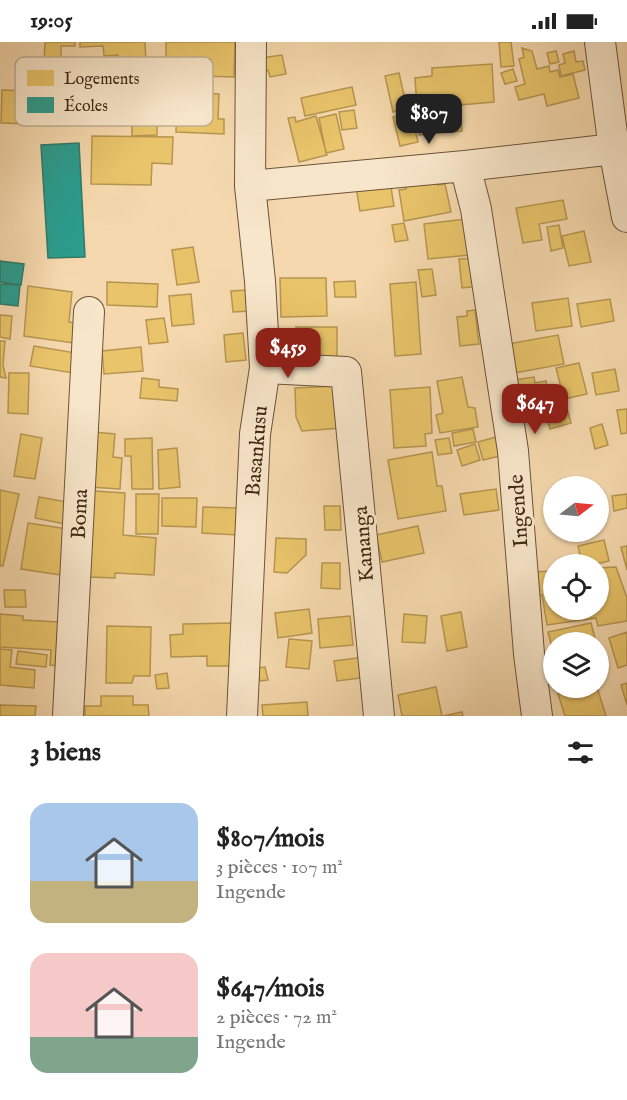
<!DOCTYPE html>
<html lang="fr">
<meta charset="utf-8">
<style>
:root{--surface:#fff;--page:#f6f6f6;--text:#222;--muted:#767676;--accent:#8f2418}
body{margin:0;font-family:"IM FELL English",serif;background:var(--page);color:var(--text);height:100vh;display:flex;flex-direction:column;font-size:22px;white-space:nowrap}
*{box-sizing:border-box;margin:0}
p{font-size:20px;color:var(--muted)}
.icon{flex:none;width:33px;height:33px;fill:none;stroke:currentColor;stroke-width:2;stroke-linecap:round;stroke-linejoin:round}
.map{position:relative;height:674px;overflow:hidden}
.details{display:flex;flex-direction:column;background:var(--surface);flex:1}
.details>*{flex:none}
.needle{width:39px;rotate:74deg}
.buttons{position:absolute;left:543px;top:434px;display:grid;gap:12px}
.buttons a{display:grid;place-items:center;width:66px;height:66px;border-radius:50%;background:var(--surface);box-shadow:0 2px 4px #0004;font-size:30px}
.price{position:absolute;translate:-50% -51px;padding:0 14px;border-radius:12px;background:var(--accent);color:#fff;font-size:20px;line-height:39px;filter:drop-shadow(0 2px 3px #0008)}
.price::after{content:'';position:absolute;left:50%;top:36px;width:18px;height:14px;margin-left:-9px;background:inherit;clip-path:polygon(0 0,100% 0,50% 100%)}
.price.current{background:#222;color:#fff}
ul{padding:0;list-style:none}
li{display:flex;align-items:center;gap:18px;height:150px;padding:0 30px}
li span{display:grid;place-items:center;flex:none;width:168px;height:120px;border-radius:18px;color:#555}
li>.icon{margin-inline-start:auto}
span .icon{width:72px;height:72px;fill:#fffc;stroke-width:1}
li b{font-size:26px}
h2{display:flex;justify-content:space-between;align-items:center;height:72px;padding:0 30px;font-size:26px}
.status{display:flex;justify-content:space-between;align-items:center;height:42px;padding:0 30px;background:var(--surface);direction:ltr}
.status svg{height:16px;fill:currentColor}
.map>svg:first-child{display:block}
.homes{fill:#e9c46a;stroke:#b69550;stroke-width:1.5}
.schools{fill:#2a9d8f;stroke:#307a6a;stroke-width:1.5}
.lines{fill:none;stroke-linecap:round;stroke-linejoin:round}
.street-casing{stroke:#6c5339;stroke-width:32}
.street{stroke:#f8e6ca;stroke-width:30}
.labels{text-anchor:middle;stroke-width:6;stroke-linejoin:round;paint-order:stroke}
.street-label{font-size:21px;fill:#3e2712;stroke:#f8e6ca}
.key{fill:#f8e6ca;stroke:#c0ad93;stroke-width:1.5}
.key-label{font-size:16px;fill:#3e2712}
</style>
<div class="status"><b>19:05</b><svg viewBox="0 0 49 12"><path d="M0 12V9h3v3zM5 12V6h3v6zM10 12V3h3v9zM15 12V0h3v12zM26 1h20v11H26zM47 4h2v5h-2z"/></svg></div>
<div class="map">
<svg width="627" height="674" viewBox="0 0 627 674">
<rect width="100%" height="100%" fill="#f5d8ad"/>
<filter id="stains"><feTurbulence type="fractalNoise" baseFrequency=".00333" numOctaves="4"/><feColorMatrix values="0 0 0 0 .2 0 0 0 0 .09 0 0 0 0 .02 0 0 0 .5 -.17"/></filter>
<radialGradient id="worn" r=".72"><stop offset=".6" stop-color="#630" stop-opacity="0"/><stop offset="1" stop-color="#630" stop-opacity=".3"/></radialGradient>
<!-- homes -->
<path class="homes" d="M 45,0 L 75,0 L 75,4 L 61,4 L 61,21 L 44,21 Z
M 80,0 L 145,0 L 146,23 L 119,24 L 118,13 L 104,14 L 103,4 L 80,5 Z
M 166,0 L 248,0 L 235,0 L 234,35 L 166,33 Z
M 499,0 L 511,0 L 514,24 L 501,25 Z
M 522,6 L 532,9 L 537,27 L 549,24 L 550,30 L 558,28 L 560,35 L 573,32 L 579,56 L 547,64 L 544,52 L 519,58 L 515,45 L 525,42 L 519,17 L 524,15 Z
M 556,9 L 559,20 L 550,22 L 547,11 Z
M 574,9 L 576,20 L 583,19 L 585,28 L 561,34 L 559,23 L 565,21 L 563,12 Z
M 282,13 L 286,32 L 270,35 L 268,28 L 263,29 L 261,16 Z
M 492,22 L 494,60 L 460,63 L 462,89 L 419,93 L 415,36 L 432,34 L 432,26 Z
M 513,27 L 517,39 L 505,42 L 501,31 Z
M 399,31 L 407,66 L 393,70 L 385,34 Z
M 352,45 L 356,63 L 305,74 L 301,56 Z
M 2,48 L 31,49 L 30,82 L 1,81 Z
M 177,50 L 219,52 L 218,77 L 224,77 L 224,92 L 176,90 Z
M 162,55 L 163,68 L 157,68 L 157,93 L 132,94 L 131,56 Z
M 354,68 L 357,86 L 342,88 L 339,70 Z
M 411,71 L 418,100 L 400,104 L 393,75 Z
M 336,72 L 344,107 L 326,111 L 319,76 Z
M 316,74 L 327,113 L 299,120 L 288,76 L 295,75 L 296,80 Z
M 92,94 L 173,95 L 172,122 L 152,121 L 151,143 L 91,142 Z
M 437,136 L 438,143 L 445,142 L 451,170 L 404,179 L 399,148 L 406,147 L 404,138 Z
M 390,139 L 394,164 L 360,169 L 356,145 Z
M 563,158 L 567,177 L 539,182 L 542,198 L 523,201 L 516,166 Z
M 466,177 L 470,213 L 428,217 L 424,182 Z
M 404,181 L 408,198 L 395,200 L 392,183 Z
M 559,183 L 563,206 L 551,209 L 547,185 Z
M 584,189 L 591,220 L 569,224 L 562,194 Z
M 193,205 L 199,240 L 177,243 L 172,208 Z
M 477,216 L 480,244 L 462,246 L 459,217 Z
M 432,227 L 436,253 L 422,255 L 418,228 Z
M 280,236 L 326,236 L 327,274 L 281,275 Z
M 355,239 L 356,255 L 335,255 L 334,240 Z
M 107,240 L 158,242 L 157,265 L 107,263 Z
M 416,240 L 421,312 L 395,314 L 390,242 Z
M 28,244 L 72,250 L 69,280 L 83,281 L 81,302 L 24,294 Z
M 249,248 L 251,269 L 233,270 L 231,249 Z
M 191,252 L 194,282 L 172,284 L 169,254 Z
M 568,256 L 572,284 L 536,289 L 532,261 Z
M 610,257 L 614,279 L 581,285 L 577,262 Z
M 475,268 L 479,302 L 460,304 L 457,275 L 467,274 L 467,269 Z
M 0,273 L 12,274 L 10,297 L 0,295 Z
M 164,276 L 168,300 L 149,302 L 146,278 Z
M 296,285 L 337,285 L 337,322 L 306,322 L 307,308 L 296,308 Z
M 243,291 L 246,318 L 226,320 L 224,293 Z
M 558,293 L 564,322 L 509,332 L 508,302 Z
M 0,299 L 5,299 L 3,323 L 6,336 L 0,335 Z
M 34,304 L 76,311 L 73,331 L 30,324 Z
M 141,305 L 143,329 L 104,332 L 102,309 Z
M 579,321 L 587,352 L 564,357 L 556,326 Z
M 615,327 L 619,349 L 596,353 L 592,331 Z
M 9,331 L 29,331 L 28,372 L 8,371 Z
M 462,335 L 468,365 L 475,366 L 478,385 L 440,391 L 436,373 L 443,371 L 437,339 Z
M 534,335 L 535,341 L 546,339 L 547,347 L 540,348 L 541,357 L 518,362 L 514,338 Z
M 142,336 L 159,338 L 159,345 L 178,347 L 177,359 L 140,356 Z
M 339,344 L 342,386 L 302,389 L 296,375 L 295,346 Z
M 430,345 L 432,391 L 425,392 L 426,404 L 394,406 L 390,348 Z
M 566,363 L 571,381 L 550,387 L 545,368 Z
M 627,367 L 627,391 L 621,392 L 617,368 Z
M 602,382 L 608,403 L 595,407 L 590,386 Z
M 473,387 L 476,400 L 454,404 L 452,391 Z
M 94,390 L 115,392 L 113,415 L 122,416 L 120,447 L 90,445 Z
M 21,392 L 42,396 L 35,437 L 14,434 Z
M 503,393 L 508,412 L 483,418 L 478,400 Z
M 152,396 L 153,447 L 132,447 L 131,414 L 125,414 L 125,397 Z
M 449,396 L 452,411 L 438,413 L 435,398 Z
M 475,402 L 480,418 L 462,424 L 457,408 Z
M 177,406 L 180,445 L 159,447 L 158,408 Z
M 432,410 L 437,444 L 442,444 L 446,469 L 398,477 L 388,418 Z
M 496,447 L 499,468 L 464,473 L 460,452 Z
M 0,448 L 19,452 L 3,524 L 0,524 Z
M 598,448 L 604,468 L 598,469 Z
M 94,449 L 125,451 L 123,493 L 156,496 L 154,533 L 115,531 L 115,536 L 89,535 Z
M 136,452 L 159,452 L 158,492 L 136,492 Z
M 627,452 L 627,466 L 614,469 L 612,454 Z
M 39,455 L 73,461 L 70,483 L 35,476 Z
M 162,456 L 197,456 L 196,485 L 162,484 Z
M 324,464 L 340,464 L 341,488 L 325,488 Z
M 203,465 L 238,466 L 238,493 L 202,491 Z
M 28,481 L 74,488 L 67,534 L 21,527 Z
M 418,484 L 424,511 L 382,520 L 376,493 Z
M 276,496 L 306,497 L 306,513 L 287,531 L 274,530 Z
M 604,498 L 609,519 L 596,522 L 582,522 L 578,504 Z
M 627,504 L 627,528 L 621,505 Z
M 322,521 L 340,521 L 340,547 L 321,546 Z
M 616,525 L 627,556 L 627,579 L 598,584 L 596,576 L 547,583 L 542,553 L 533,554 L 531,530 L 554,529 L 554,567 L 598,567 L 598,526 Z
M 4,548 L 25,548 L 26,565 L 5,565 Z
M 309,567 L 312,591 L 278,596 L 275,571 Z
M 461,570 L 467,605 L 447,609 L 441,574 Z
M 0,572 L 23,574 L 23,578 L 59,580 L 67,625 L 50,623 L 51,608 L 0,605 Z
M 404,572 L 427,574 L 425,601 L 402,600 Z
M 350,574 L 353,603 L 320,606 L 318,577 Z
M 232,581 L 233,624 L 207,624 L 207,614 L 171,615 L 170,593 L 183,592 L 183,582 Z
M 591,581 L 596,600 L 554,600 L 553,609 L 548,590 Z
M 107,584 L 151,585 L 150,634 L 134,634 L 132,641 L 106,641 Z
M 627,590 L 627,623 L 618,626 L 609,596 Z
M 289,597 L 312,599 L 309,627 L 286,625 Z
M 0,607 L 12,608 L 10,625 L 35,628 L 34,646 L 0,643 Z
M 18,609 L 47,613 L 46,625 L 16,622 Z
M 365,615 L 368,635 L 337,639 L 334,619 Z
M 265,625 L 268,638 L 260,639 L 258,626 Z
M 167,631 L 169,646 L 157,647 L 155,633 Z
M 627,641 L 627,663 L 621,643 Z
M 436,645 L 442,674 L 402,674 L 398,653 Z
M 580,645 L 597,645 L 606,674 L 565,674 L 558,652 Z
M 101,654 L 133,654 L 133,663 L 148,663 L 149,674 L 85,674 L 85,664 L 101,664 Z
M 307,660 L 308,674 L 263,674 L 262,663 Z
M 0,663 L 36,664 L 35,674 L 0,674 Z
M 462,670 L 463,674 L 443,674 Z"/>
<!-- schools -->
<path class="schools" d="M 79,101 L 85,215 L 48,216 L 41,103 Z
M 0,219 L 24,222 L 21,243 L 0,240 Z
M 0,242 L 20,243 L 18,264 L 0,262 Z"/>
<g class="lines">
<defs>
<path id="street" d="M 600,0 L 614,107 L 627,175
M 465,124 L 476,167 L 513,409 L 529,612 L 537,674
M 250,144 L 465,124 L 614,107
M 265,326 L 346,330 L 379,674
M 68,674 L 89,270
M 242,674 L 255,392 L 265,326 L 260,239 L 250,144 L 251,0"/>
</defs>
<!-- street casing -->
<use href="#street" class="street-casing"/>
<!-- street -->
<use href="#street" class="street"/>
</g>
<g class="labels">
<!-- street labels -->
<g class="street-label">
<text transform="translate(256 409) rotate(-85)" y="7">Basankusu</text>
<text transform="translate(518 469) rotate(-94)" y="7">Ingende</text>
<text transform="translate(79 472) rotate(-87)" y="7">Boma</text>
<text transform="translate(363 502) rotate(-95)" y="7">Kananga</text>
</g>
</g>
<!-- legend -->
<rect x="15" y="15" width="198" height="69" rx="9" class="key"/>
<rect x="27" y="28" width="27" height="16" fill="#e9c46a"/>
<rect x="27" y="55" width="27" height="16" fill="#2a9d8f"/>
<g class="key-label">
<text x="64" y="42">Logements</text>
<text x="64" y="69">Écoles</text>
</g>
<rect width="100%" height="100%" filter="url(#stains)"/>
<rect width="100%" height="100%" fill="url(#worn)"/>
</svg>
<div class="buttons">
<a><svg class="needle" viewBox="-14 -14 28 28"><path d="M0-13l5 13h-10z" fill="#e53935"/><path d="M0 13l5-13h-10z" fill="#767676"/></svg></a>
<a><svg class="icon" aria-label="locate" viewBox="0 0 24 24"><circle cx="12" cy="12" r="6"/><path d="M12 2v4M12 18v4M2 12h4M18 12h4"/></svg></a>
<a><svg class="icon" aria-label="layers" viewBox="0 0 24 24"><path d="M12 4l9 5-9 5-9-5zM3 14l9 5 9-5"/></svg></a>
</div>
<b class="price current" style="left:429px;top:103px">$807</b>
<b class="price" style="left:288px;top:337px">$459</b>
<b class="price" style="left:535px;top:393px">$647</b>
</div>
<section class="details">
<h2>3 biens<svg class="icon" aria-label="filters" viewBox="0 0 24 24"><path d="M4 7h16M4 17h16"/><circle cx="9" cy="7" r="2"/><circle cx="15" cy="17" r="2"/></svg></h2>
<ul>
<li><span style="background:linear-gradient(#a9c7e8 65%,#c2b280 0)"><svg class="icon" aria-label="home" viewBox="0 0 24 24"><path d="M3 11l9-7 9 7M6 9v11h12V9"/></svg></span><div><b>$807/mois</b><p>3 pièces · 107 m²</p><p>Ingende</p></div></li>
<li><span style="background:linear-gradient(#f6c9c9 70%,#7fa58c 0)"><svg class="icon" aria-label="home" viewBox="0 0 24 24"><path d="M3 11l9-7 9 7M6 9v11h12V9"/></svg></span><div><b>$647/mois</b><p>2 pièces · 72 m²</p><p>Ingende</p></div></li>
</ul>
</section>
